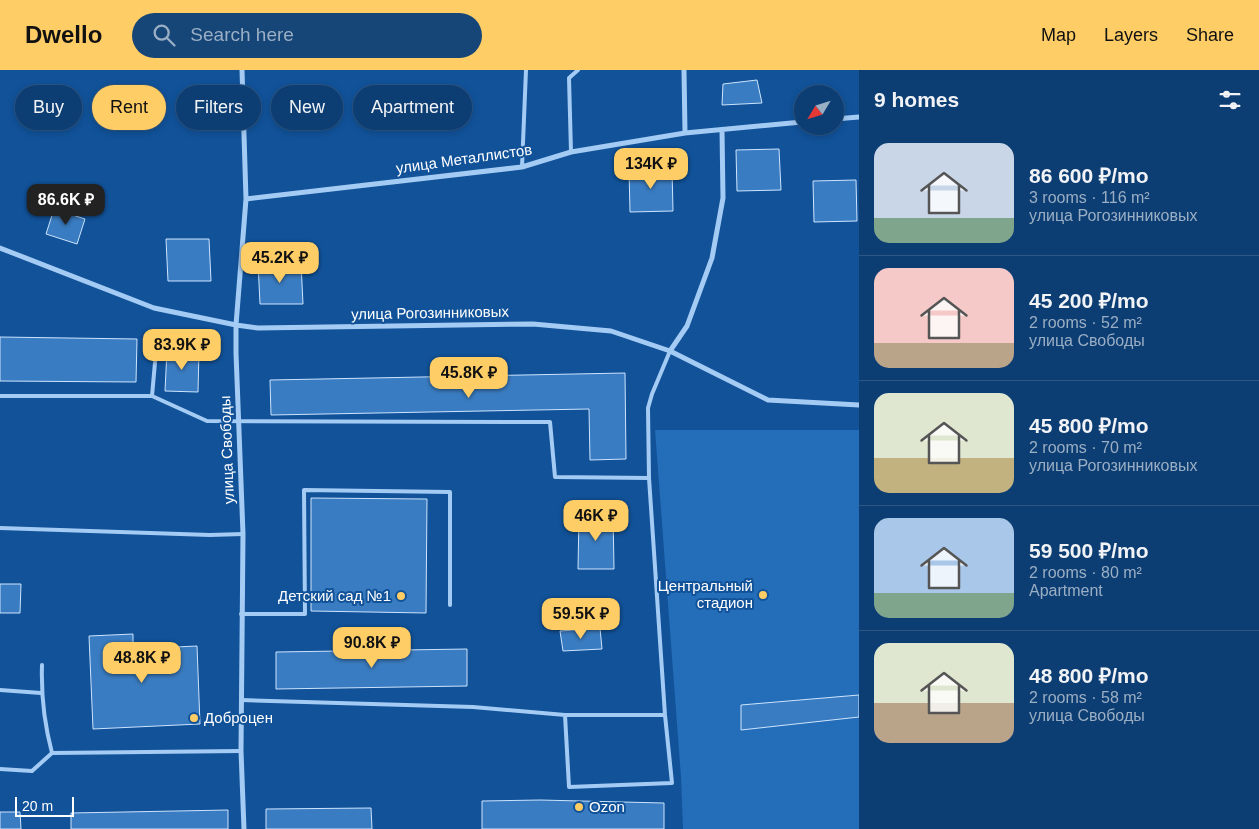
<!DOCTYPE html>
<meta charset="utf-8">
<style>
:root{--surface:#0d3e73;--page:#164578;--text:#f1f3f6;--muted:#9aaec4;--line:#2d5785;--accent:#ffcd66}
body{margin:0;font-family:Helvetica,sans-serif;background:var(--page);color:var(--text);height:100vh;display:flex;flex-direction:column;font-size:19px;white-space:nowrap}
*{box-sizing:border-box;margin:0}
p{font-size:16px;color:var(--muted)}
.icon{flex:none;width:28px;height:28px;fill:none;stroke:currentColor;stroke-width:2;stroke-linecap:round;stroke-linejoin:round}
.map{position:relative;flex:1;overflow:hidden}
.details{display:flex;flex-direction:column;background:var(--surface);width:400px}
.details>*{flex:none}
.top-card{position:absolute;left:15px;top:15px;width:475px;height:45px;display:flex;gap:10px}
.needle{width:32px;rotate:232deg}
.controls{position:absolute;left:794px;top:15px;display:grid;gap:10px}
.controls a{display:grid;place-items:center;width:50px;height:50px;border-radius:50%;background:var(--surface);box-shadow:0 2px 8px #0003,0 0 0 1px var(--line);font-size:25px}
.scale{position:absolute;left:15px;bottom:12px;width:59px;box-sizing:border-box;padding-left:5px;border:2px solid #fff;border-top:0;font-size:14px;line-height:18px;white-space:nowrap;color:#fff;-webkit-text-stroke:4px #115299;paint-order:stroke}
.price{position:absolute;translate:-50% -42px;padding:0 11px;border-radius:10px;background:var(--accent);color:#111;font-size:16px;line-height:32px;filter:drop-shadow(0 1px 2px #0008)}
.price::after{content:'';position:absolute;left:50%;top:30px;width:15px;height:11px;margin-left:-8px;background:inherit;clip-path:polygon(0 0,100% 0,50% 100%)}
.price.current{background:#222;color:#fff}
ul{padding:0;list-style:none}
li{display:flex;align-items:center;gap:15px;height:125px;padding:0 15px}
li+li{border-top:1px solid var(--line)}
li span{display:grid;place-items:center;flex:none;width:140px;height:100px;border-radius:15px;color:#555}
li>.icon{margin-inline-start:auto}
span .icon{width:60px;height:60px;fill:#fffc;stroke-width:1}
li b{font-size:21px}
h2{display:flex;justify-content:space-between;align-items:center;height:60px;padding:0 15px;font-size:21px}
.pill{padding:0 18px;border-radius:22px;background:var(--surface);box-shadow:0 2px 8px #0003,0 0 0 1px var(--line);font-size:18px;line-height:45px}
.pill.current{background:var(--accent);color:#111}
header{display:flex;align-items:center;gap:30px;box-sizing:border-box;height:70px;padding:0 25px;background:var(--accent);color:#111}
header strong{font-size:24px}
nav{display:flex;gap:28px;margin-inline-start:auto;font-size:18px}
.search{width:350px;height:45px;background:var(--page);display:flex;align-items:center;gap:12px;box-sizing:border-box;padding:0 18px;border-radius:28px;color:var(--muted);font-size:19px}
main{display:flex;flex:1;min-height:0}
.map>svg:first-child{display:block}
.green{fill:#246db8}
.building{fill:#3a7cc1;stroke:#cce4fe}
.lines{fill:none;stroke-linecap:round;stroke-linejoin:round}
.lane{stroke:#a4cbf4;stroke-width:4}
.street{stroke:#a4cbf4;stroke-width:5}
.poi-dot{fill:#ffcd66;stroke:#115299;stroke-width:2}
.labels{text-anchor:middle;stroke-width:4;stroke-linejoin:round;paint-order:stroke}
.street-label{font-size:15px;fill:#fff;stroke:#115299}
.poi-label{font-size:15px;fill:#fff;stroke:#115299;text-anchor:end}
</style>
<header>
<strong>Dwello</strong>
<div class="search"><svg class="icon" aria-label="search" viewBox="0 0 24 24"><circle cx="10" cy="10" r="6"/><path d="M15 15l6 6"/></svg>Search here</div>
<nav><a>Map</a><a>Layers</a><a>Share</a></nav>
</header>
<main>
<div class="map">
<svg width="859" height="759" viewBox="0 0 859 759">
<rect width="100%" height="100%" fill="#115299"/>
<!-- green -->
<path class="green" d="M 655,360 L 859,360 L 859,759 L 683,759 L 681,707 Z"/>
<!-- building -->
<path class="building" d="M 757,10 L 762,33 L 722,35 L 723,14 Z
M 779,79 L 781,120 L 737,121 L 736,80 Z
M 672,99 L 673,141 L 630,142 L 629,100 Z
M 856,110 L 857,151 L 814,152 L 813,111 Z
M 54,139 L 85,149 L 77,174 L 46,164 Z
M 166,169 L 209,169 L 211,211 L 168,211 Z
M 258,193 L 301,193 L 303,234 L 260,234 Z
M 0,267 L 137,269 L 136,312 L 0,311 Z
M 167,280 L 199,281 L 198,322 L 165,321 Z
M 625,303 L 626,389 L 590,390 L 589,339 L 271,345 L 270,310 Z
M 311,428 L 427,429 L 426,543 L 311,541 Z
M 613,443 L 614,499 L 578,499 L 579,445 Z
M 0,514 L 21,514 L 20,543 L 0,543 Z
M 600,558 L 602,579 L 563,581 L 560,561 Z
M 133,564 L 133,579 L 197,576 L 200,654 L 93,659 L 89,566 Z
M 467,579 L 467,616 L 276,619 L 276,582 Z
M 859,625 L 859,647 L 741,660 L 741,635 Z
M 540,730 L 664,733 L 664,759 L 482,759 L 482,731 Z
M 371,738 L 372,759 L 266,759 L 266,739 Z
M 228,740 L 228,759 L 71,759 L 71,743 Z
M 0,742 L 20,742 L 21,759 L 0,759 Z"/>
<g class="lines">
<!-- lane -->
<path class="lane" d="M 571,82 L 569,8 L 578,0
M 522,97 L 526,0
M 0,326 L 152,326 L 207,351 L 550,352 L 555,407 L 649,408
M 152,326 L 157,270
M 0,458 L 210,465 L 243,464
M 241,544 L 305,544 L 304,420 L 450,422 L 450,535
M 42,595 C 41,626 44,653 52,683
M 0,620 L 41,623
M 241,630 L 473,637 L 565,645 L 665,645
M 565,645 L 569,717 L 672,713 L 665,645 L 649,408 L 648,338 L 652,324 L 670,281
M 0,699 L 32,701 L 52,683 L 241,681"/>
<!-- street -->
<path class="street" d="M 242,0 L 246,129 L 236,255 L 236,283 L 243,464 L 241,681 L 244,759
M 684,0 L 685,63
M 835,49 L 859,47
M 246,129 L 522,97 L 571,82 L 685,63 L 802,52
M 0,178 L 154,238 L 236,255 L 258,258 L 533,254 L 611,261 L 670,281 L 768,330 L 859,335
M 670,281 L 687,256 L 712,188 L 723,128 L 722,60"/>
</g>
<!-- markers -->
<g class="poi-dot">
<circle cx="763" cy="525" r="5"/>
<circle cx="401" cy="526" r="5"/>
<circle cx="194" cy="648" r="5"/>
<circle cx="579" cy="737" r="5"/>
</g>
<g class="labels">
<!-- street labels -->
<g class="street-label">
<text transform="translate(464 89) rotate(-8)" y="5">улица Металлистов</text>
<text transform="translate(430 243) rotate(-1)" y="5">улица Рогозинниковых</text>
<text transform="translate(227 380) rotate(-92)" y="5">улица Свободы</text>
</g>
<!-- poi labels -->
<g class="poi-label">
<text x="753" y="521">Центральный<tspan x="753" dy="17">стадион</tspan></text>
<text x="391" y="531">Детский сад №1</text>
<text x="204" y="653" text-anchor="start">Доброцен</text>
<text x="589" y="742" text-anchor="start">Ozon</text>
</g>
</g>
</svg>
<div class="controls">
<a><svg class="needle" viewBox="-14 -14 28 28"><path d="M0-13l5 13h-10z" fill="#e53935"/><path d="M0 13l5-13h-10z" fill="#9aaec4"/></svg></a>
</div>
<div class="scale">20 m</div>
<b class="price" style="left:651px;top:120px">134K ₽</b>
<b class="price current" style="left:66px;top:156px">86.6K ₽</b>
<b class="price" style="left:280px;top:214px">45.2K ₽</b>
<b class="price" style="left:182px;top:301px">83.9K ₽</b>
<b class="price" style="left:469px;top:329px">45.8K ₽</b>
<b class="price" style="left:596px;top:472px">46K ₽</b>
<b class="price" style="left:581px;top:570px">59.5K ₽</b>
<b class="price" style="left:372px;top:599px">90.8K ₽</b>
<b class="price" style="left:142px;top:614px">48.8K ₽</b>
<div class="top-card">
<a class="pill">Buy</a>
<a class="pill current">Rent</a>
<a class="pill">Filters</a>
<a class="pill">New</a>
<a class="pill">Apartment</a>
</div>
</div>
<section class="details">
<h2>9 homes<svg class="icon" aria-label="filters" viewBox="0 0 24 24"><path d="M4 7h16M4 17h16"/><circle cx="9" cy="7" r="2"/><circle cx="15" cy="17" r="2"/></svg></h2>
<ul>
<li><span style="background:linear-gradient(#c9d6e8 75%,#7fa58c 0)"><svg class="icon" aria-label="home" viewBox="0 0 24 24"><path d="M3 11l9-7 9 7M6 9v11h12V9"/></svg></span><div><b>86 600 ₽/mo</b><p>3 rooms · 116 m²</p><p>улица Рогозинниковых</p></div></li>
<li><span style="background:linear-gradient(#f6c9c9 75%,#b9a48a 0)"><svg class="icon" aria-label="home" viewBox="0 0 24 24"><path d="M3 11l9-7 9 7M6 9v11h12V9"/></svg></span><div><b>45 200 ₽/mo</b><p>2 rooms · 52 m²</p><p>улица Свободы</p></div></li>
<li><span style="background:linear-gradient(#dfe7d0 65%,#c2b280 0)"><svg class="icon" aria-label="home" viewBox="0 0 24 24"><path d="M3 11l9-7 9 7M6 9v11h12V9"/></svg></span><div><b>45 800 ₽/mo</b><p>2 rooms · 70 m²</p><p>улица Рогозинниковых</p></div></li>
<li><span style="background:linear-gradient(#a9c7e8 75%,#7fa58c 0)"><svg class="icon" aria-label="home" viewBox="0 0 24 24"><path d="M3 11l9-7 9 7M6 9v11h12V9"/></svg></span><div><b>59 500 ₽/mo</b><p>2 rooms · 80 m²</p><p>Apartment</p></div></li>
<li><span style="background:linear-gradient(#dfe7d0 60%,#b9a48a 0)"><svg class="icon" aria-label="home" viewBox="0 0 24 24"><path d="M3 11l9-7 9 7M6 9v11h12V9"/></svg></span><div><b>48 800 ₽/mo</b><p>2 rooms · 58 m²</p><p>улица Свободы</p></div></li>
</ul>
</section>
</main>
